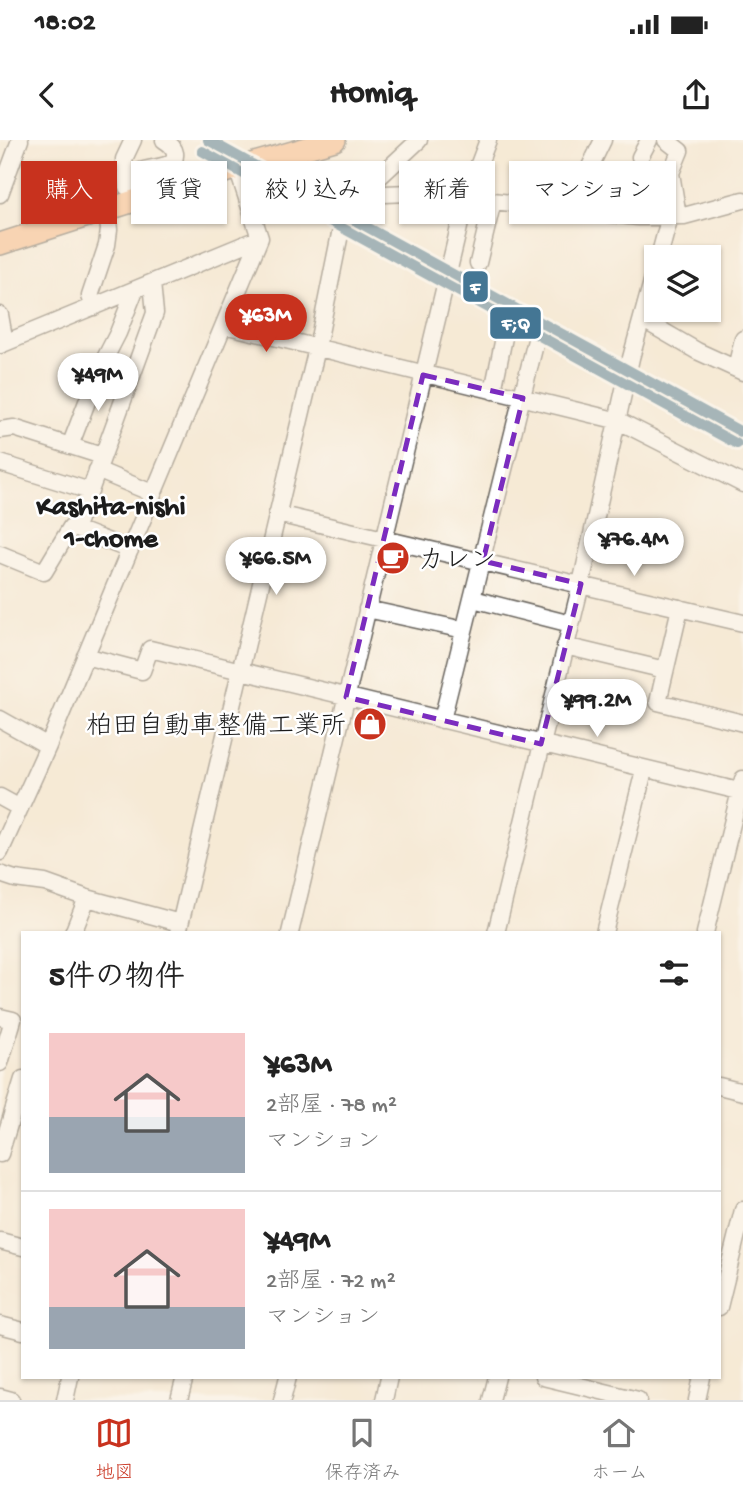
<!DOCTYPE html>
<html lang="ja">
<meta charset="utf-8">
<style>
:root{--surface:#fff;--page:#f6f6f6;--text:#222;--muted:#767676;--line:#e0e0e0;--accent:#c8321e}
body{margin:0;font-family:"Gochi Hand","Klee One",sans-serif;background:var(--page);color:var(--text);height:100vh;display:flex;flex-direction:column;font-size:26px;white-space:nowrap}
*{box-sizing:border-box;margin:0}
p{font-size:23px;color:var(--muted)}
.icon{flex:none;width:38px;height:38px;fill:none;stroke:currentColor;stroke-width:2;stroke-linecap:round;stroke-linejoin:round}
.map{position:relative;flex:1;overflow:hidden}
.drawer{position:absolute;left:21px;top:791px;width:700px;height:448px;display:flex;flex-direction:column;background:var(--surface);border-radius:0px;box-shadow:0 2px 5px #0004}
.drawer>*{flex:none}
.hud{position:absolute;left:21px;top:21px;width:702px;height:63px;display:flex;gap:14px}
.tools{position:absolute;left:644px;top:105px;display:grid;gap:14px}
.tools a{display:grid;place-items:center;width:77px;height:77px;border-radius:0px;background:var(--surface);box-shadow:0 2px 5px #0004;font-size:35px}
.price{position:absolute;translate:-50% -60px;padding:0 16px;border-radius:24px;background:#fff;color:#222;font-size:23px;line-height:46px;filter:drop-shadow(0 2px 4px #0008)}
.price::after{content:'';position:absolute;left:50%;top:42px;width:21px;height:16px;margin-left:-10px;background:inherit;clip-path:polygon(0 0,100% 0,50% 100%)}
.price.on{background:var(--accent);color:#fff}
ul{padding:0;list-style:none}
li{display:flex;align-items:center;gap:21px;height:175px;padding:0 28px}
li+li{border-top:2px solid var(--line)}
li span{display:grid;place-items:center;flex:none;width:196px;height:140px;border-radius:0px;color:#555}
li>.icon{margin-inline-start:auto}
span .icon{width:84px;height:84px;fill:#fffc;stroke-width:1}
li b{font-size:30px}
h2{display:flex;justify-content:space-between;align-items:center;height:84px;padding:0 28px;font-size:30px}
.chip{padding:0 24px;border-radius:0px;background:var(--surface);box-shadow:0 2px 5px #0004;font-size:24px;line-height:63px}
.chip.on{background:var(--accent);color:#fff}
.status{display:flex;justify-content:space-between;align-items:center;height:49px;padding:0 35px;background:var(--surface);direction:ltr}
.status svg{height:19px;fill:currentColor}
header{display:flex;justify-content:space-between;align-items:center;height:91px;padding:0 28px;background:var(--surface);font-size:32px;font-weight:700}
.tabs{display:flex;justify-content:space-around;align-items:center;height:98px;border-top:2px solid var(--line);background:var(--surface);font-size:19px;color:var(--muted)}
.tabs a{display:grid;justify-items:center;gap:4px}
.tabs .on{color:var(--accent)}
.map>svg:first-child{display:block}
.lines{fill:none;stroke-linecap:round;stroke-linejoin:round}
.minor-casing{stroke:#68645d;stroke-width:19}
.major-casing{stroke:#68645d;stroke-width:24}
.minor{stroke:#fff;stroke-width:16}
.major{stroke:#fabb8b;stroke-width:21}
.rail-1-casing{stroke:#fff;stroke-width:16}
.rail-2-casing{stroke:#fff;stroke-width:16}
.rail-1{stroke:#447694;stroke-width:10}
.rail-2{stroke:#447694;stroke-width:10}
.marked{fill:none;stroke:#7b2cbf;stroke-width:5;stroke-dasharray:14 9;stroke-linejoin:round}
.labels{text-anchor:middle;stroke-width:5;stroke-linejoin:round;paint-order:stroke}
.poi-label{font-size:26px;fill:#1c1c1c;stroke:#fff;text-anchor:start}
.neighbourhood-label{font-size:28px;font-weight:bold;fill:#1c1c1c;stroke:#fff}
.line-badge{stroke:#fff;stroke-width:2.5}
.badge-label{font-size:19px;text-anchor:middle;font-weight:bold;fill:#fff}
</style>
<div class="status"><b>18:02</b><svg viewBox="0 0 49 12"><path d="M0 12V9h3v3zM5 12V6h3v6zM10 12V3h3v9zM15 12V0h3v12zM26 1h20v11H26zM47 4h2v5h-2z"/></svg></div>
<header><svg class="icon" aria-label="back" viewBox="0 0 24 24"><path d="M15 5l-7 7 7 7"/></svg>Homiq<svg class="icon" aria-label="share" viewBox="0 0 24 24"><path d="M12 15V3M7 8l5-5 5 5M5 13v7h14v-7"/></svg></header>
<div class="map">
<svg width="743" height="1260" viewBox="0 0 743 1260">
<rect width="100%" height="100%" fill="#fff"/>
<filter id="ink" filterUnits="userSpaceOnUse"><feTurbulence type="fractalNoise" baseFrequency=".0143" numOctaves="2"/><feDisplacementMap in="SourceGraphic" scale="14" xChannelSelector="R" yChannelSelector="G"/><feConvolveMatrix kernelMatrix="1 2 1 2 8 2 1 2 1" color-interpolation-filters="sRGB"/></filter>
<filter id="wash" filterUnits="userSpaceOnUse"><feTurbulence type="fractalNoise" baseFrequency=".00686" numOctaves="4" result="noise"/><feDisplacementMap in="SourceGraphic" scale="28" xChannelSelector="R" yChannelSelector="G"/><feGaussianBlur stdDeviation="1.57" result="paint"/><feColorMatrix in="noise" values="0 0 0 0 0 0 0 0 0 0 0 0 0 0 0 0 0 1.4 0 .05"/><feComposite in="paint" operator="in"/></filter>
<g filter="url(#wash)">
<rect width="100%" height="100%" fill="#f6ead6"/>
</g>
<g filter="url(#ink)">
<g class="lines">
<defs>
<path id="minor" d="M 666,0 L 680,11 L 671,33 L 678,76
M 280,16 L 355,60
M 640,17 L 649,0
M 127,41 C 131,37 136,33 141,31 C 151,26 177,29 175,13 C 174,7 169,3 164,0
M 127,47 L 124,19 L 133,0
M 0,54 L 20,0
M 360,55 L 433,52 L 466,55
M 466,58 L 638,77 L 684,76 L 743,60
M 569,70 L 603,0
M 659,117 L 670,76
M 478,123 L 493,61
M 94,167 L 90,156 L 107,105 L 109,90 L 107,70
M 0,175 L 5,203
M 642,179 L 697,211 L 743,232
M 224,185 L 619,281 L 743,344
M 0,205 L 260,98
M 736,228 L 743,199
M 493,251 L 509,173
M 0,290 L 14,288 L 102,316
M 70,306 L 100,228 L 118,193 L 135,150
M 0,323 L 90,351 L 155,173 L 152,143
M 97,330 L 152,353
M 277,374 L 743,483
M 75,389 L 90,351
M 0,414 L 44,432 L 71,387 L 130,410
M 473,459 L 571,484
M 680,468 L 658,562 L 743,583
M 367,469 L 464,490
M 565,506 L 665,530
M 85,516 L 142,531 L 150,509 L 743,652
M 0,579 L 48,606
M 442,580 L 538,192
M 0,657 L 20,668
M 0,712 L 48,606 L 260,98 L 237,28
M 0,734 L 15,739 L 45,743 L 87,758 L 180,783
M 73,793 L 87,758
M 178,793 L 317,208 L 342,84 L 360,55 L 419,0
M 290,793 L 466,58 L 488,0
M 496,793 L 581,444 L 631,218 L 656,127
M 604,793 L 644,630
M 705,793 L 743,639
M 0,877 L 13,880 L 0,923
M 719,946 L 743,952
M 0,1014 L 23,939
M 0,1101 L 23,1107
M 719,1167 L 743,1070
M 0,1185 L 23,1191
M 543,1237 L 638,1260
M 0,1257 L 11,1260
M 65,1260 L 70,1237
M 179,1260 L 185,1237
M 282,1260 L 288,1237
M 384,1260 L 389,1237
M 491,1260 L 497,1237
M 697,1260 L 702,1237"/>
<path id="major" d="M 0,104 L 237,28 L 335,0"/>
</defs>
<!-- minor casing -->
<use href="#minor" class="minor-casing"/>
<!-- major casing -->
<use href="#major" class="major-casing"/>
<!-- minor -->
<use href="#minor" class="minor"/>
<!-- major -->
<use href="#major" class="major"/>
<defs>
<path id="rail-1" d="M 208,0 L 743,293"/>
<path id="rail-2" d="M 202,11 L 737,304"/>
</defs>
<!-- rail-1 casing -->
<use href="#rail-1" class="rail-1-casing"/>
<!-- rail-2 casing -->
<use href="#rail-2" class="rail-2-casing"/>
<!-- rail-1 -->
<use href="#rail-1" class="rail-1"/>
<!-- rail-2 -->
<use href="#rail-2" class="rail-2"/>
</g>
</g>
<!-- marked area -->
<path d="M0 0H743V1260H0ZM 423,235 L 523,258 L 483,421 L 581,444 L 541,604 L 346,557 Z" fill="#f6ead6" fill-opacity=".55" fill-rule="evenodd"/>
<path class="marked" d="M 423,235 L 523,258 L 483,421 L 581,444 L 541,604 L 346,557 Z"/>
<!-- icons -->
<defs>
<symbol id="cafe-disc" viewBox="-11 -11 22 22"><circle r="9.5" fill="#c8321e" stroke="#fff"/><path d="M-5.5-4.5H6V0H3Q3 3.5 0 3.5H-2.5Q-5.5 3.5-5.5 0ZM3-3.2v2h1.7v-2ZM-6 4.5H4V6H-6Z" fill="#fff"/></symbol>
<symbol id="shop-disc" viewBox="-11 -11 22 22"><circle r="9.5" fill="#c8321e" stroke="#fff"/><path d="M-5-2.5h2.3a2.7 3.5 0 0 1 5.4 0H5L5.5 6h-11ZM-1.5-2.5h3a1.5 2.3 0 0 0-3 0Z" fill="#fff"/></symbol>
</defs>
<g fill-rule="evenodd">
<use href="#cafe-disc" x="374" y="399" width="38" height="38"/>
<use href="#shop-disc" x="351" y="565" width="38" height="38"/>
</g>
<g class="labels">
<!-- poi labels -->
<g class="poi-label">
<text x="418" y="427">カレン</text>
<text x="346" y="593" text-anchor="end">柏田自動車整備工業所</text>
</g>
<!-- neighbourhood labels -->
<g class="neighbourhood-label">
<text x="111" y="374">Kashita-nishi<tspan x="111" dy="32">1-chome</tspan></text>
</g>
</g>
<g class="line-badge">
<rect x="462" y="130" width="27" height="33" rx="7" fill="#447694"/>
<rect x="489" y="166" width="53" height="34" rx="7" fill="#447694"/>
</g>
<g class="badge-label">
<text x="475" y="153">F</text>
<text x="516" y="189">F;Q</text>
</g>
</svg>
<div class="tools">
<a><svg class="icon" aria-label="layers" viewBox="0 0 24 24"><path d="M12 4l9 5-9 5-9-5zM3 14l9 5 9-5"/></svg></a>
</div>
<b class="price on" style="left:266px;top:214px">¥63M</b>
<b class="price" style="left:98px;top:273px">¥49M</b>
<b class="price" style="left:634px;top:438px">¥76.4M</b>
<b class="price" style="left:276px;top:457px">¥66.5M</b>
<b class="price" style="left:597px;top:599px">¥99.2M</b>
<div class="hud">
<a class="chip on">購入</a>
<a class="chip">賃貸</a>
<a class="chip">絞り込み</a>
<a class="chip">新着</a>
<a class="chip">マンション</a>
</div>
<section class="drawer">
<h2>5件の物件<svg class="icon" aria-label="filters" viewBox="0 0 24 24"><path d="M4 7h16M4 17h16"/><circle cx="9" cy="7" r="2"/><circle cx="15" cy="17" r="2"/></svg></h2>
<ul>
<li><span style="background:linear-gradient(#f6c9c9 60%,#9aa5b1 0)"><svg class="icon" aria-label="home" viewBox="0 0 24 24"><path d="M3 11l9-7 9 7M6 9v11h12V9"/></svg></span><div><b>¥63M</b><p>2部屋 · 78 m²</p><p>マンション</p></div></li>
<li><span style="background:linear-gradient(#f6c9c9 70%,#9aa5b1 0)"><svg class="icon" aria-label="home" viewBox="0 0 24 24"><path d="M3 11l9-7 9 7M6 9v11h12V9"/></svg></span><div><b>¥49M</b><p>2部屋 · 72 m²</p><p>マンション</p></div></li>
</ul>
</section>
</div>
<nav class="tabs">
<a class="on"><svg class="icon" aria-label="map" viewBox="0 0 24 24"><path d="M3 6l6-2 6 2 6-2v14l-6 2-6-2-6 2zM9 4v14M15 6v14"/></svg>地図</a>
<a><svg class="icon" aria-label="saved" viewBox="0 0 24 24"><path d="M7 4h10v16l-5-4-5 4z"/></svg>保存済み</a>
<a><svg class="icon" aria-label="home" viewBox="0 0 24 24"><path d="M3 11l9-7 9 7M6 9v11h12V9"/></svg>ホーム</a>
</nav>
